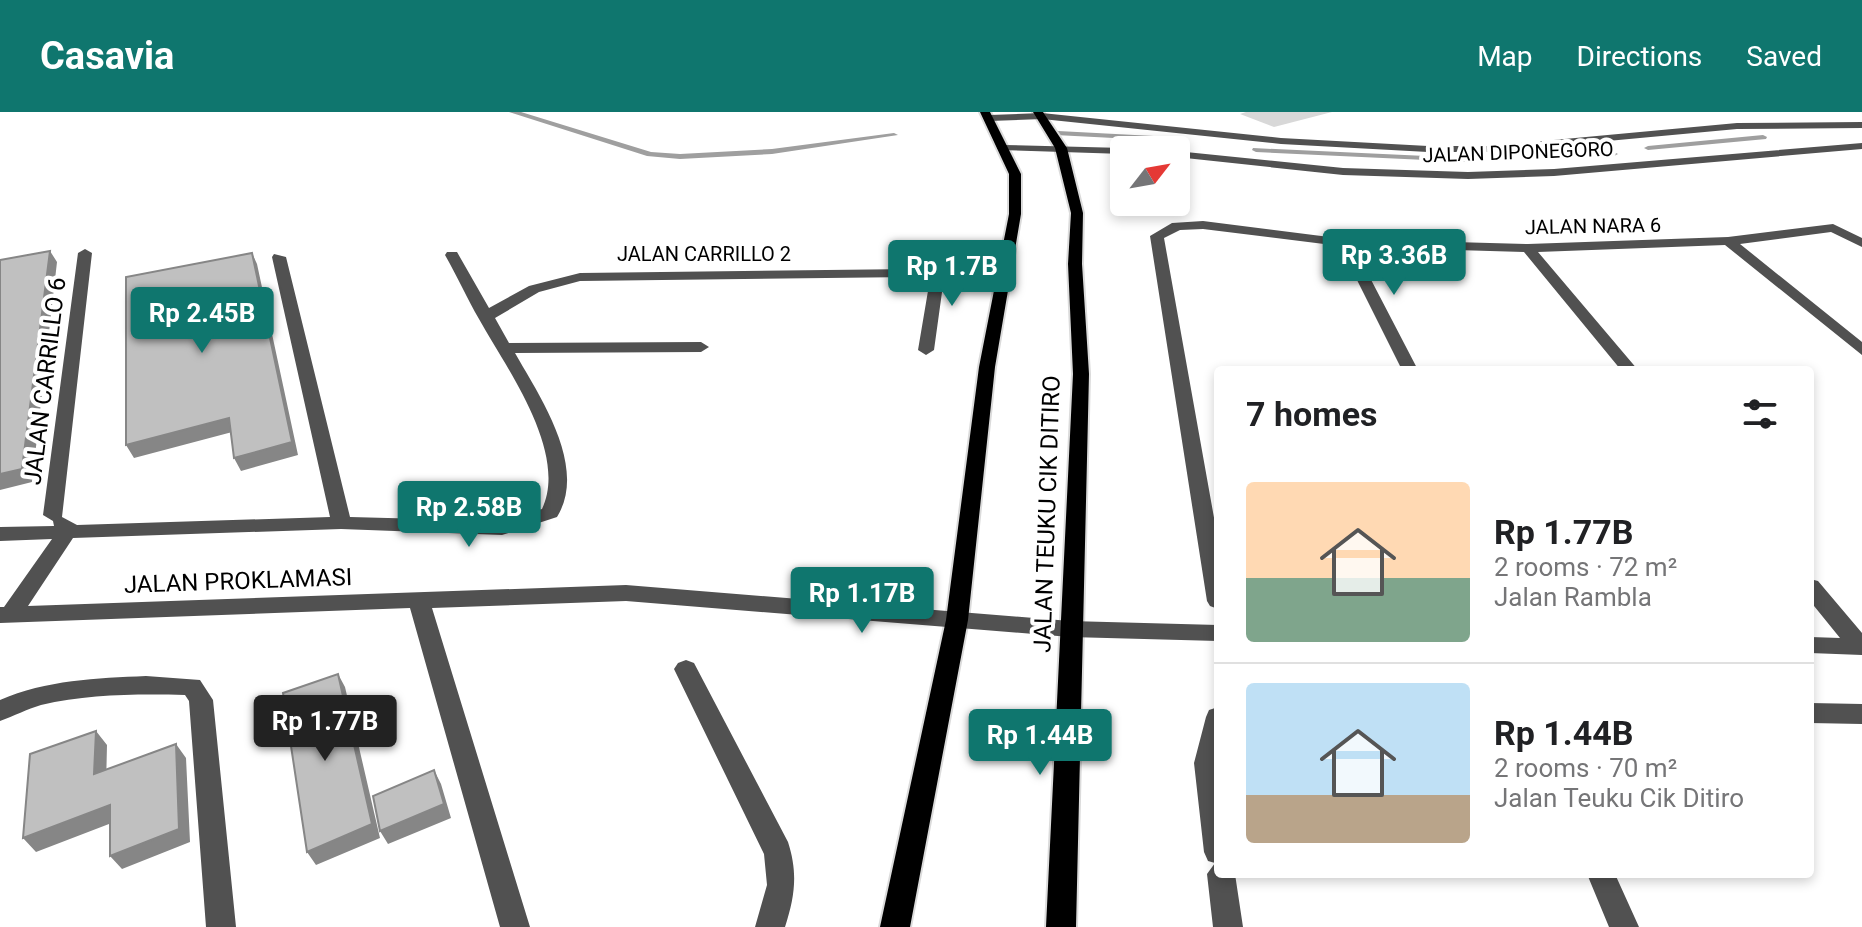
<!DOCTYPE html>
<meta charset="utf-8">
<style>
:root{--surface:#fff;--page:#f2f2f2;--text:#202124;--muted:#757577;--line:#e0e0e0;--accent:#0f766e}
body{margin:0;font-family:Roboto,sans-serif;background:var(--page);color:var(--text);height:100vh;display:flex;flex-direction:column;font-size:30px;white-space:nowrap}
*{box-sizing:border-box;margin:0}
p{font-size:26px;color:var(--muted)}
.icon{flex:none;width:44px;height:44px;fill:none;stroke:currentColor;stroke-width:2;stroke-linecap:round;stroke-linejoin:round}
.map{position:relative;flex:1;overflow:hidden}
.panel{position:absolute;left:1214px;top:254px;width:600px;height:512px;display:flex;flex-direction:column;background:var(--surface);border-radius:8px;box-shadow:0 4px 12px #0003}
.panel>*{flex:none}
.needle{width:52px;rotate:59deg}
.tools{position:absolute;left:1110px;top:24px;display:grid;gap:16px}
.tools a{display:grid;place-items:center;width:80px;height:80px;border-radius:8px;background:var(--surface);box-shadow:0 4px 12px #0003;font-size:40px}
.price{position:absolute;translate:-50% -68px;padding:0 18px;border-radius:8px;background:var(--accent);color:#fff;font-size:26px;line-height:52px;filter:drop-shadow(0 2px 4px #0008)}
.price::after{content:'';position:absolute;left:50%;top:48px;width:24px;height:18px;margin-left:-12px;background:inherit;clip-path:polygon(0 0,100% 0,50% 100%)}
.price.selected{background:#222;color:#fff}
ul{padding:0;list-style:none}
li{display:flex;align-items:center;gap:24px;height:200px;padding:0 32px}
li+li{border-top:2px solid var(--line)}
li span{display:grid;place-items:center;flex:none;width:224px;height:160px;border-radius:8px;color:#555}
li>.icon{margin-inline-start:auto}
span .icon{width:96px;height:96px;fill:#fffc;stroke-width:1}
li b{font-size:34px}
h2{display:flex;justify-content:space-between;align-items:center;height:96px;padding:0 32px;font-size:34px}
header{display:flex;align-items:center;gap:48px;box-sizing:border-box;height:112px;padding:0 40px;background:var(--accent);color:#fff}
header strong{font-size:38px}
nav{display:flex;gap:44px;margin-inline-start:auto;font-size:28px}
.map>svg:first-child{display:block}
.green{fill:#d8d8d8}
.lines{fill:none;stroke-linecap:round;stroke-linejoin:round}
.stream{fill:#9f9f9f;fill-rule:evenodd}
.major-casing{stroke:#dbdbdb;stroke-width:4}
.minor{fill:#515151;fill-rule:evenodd}
.major{fill:#000;fill-rule:evenodd}
.shaded-wall{fill:#868686}
.building{fill:#c0c0c0;stroke:#868686;stroke-width:2}
.labels{text-anchor:middle;stroke-width:8;stroke-linejoin:round;paint-order:stroke}
.far-street-label{font-size:20px;fill:#000;stroke:#fff}
.street-label{font-size:24px;fill:#000;stroke:#fff}
</style>
<header>
<strong>Casavia</strong>
<nav><a>Map</a><a>Directions</a><a>Saved</a></nav>
</header>
<div class="map">
<svg width="1862" height="815" viewBox="0 0 1862 815">
<rect width="100%" height="100%" fill="#fff"/>
<!-- green -->
<path class="green" d="M 1246,0 L 1332,0 L 1274,15 L 1240,2 Z"/>
<g class="lines">
<!-- stream -->
<path class="stream" d="M 509,0 L 521,0 L 651,40 L 680,42 L 772,37 L 894,21 L 898,23 L 772,42 L 680,47 L 647,44 Z
M 1058,19 L 1173,25 L 1177,27 L 1173,29 L 1055,23 L 1054,21 Z
M 1763,23 L 1767,25 L 1766,27 L 1648,38 L 1644,36 L 1648,34 Z
M 1253,36 L 1469,46 L 1473,48 L 1469,50 L 1256,40 L 1252,38 Z
M 1574,40 L 1614,40 L 1618,42 L 1614,44 L 1577,44 L 1573,42 Z"/>
<defs>
<path id="major" d="M 980,0 L 990,0 L 1021,62 L 1021,102 L 995,255 L 968,508 L 910,815 L 880,815 L 946,508 L 979,255 L 1009,102 L 1009,62 Z
M 1033,0 L 1043,0 L 1067,36 L 1083,101 L 1082,152 L 1089,262 L 1076,815 L 1046,815 L 1073,262 L 1068,152 L 1071,101 L 1055,36 Z"/>
</defs>
<!-- major casing -->
<use href="#major" class="major-casing"/>
<!-- minor -->
<path class="minor" d="M 1042,1 L 1281,26 L 1428,34 L 1489,34 L 1737,11 L 1862,10 L 1862,16 L 1737,17 L 1489,40 L 1428,40 L 1281,32 L 1042,7 L 990,9 L 985,6 L 990,3 Z
M 1862,31 L 1862,37 L 1554,64 L 1468,67 L 1343,63 L 1176,45 L 1176,39 L 1343,56 L 1468,60 L 1554,57 Z
M 1003,33 L 1124,36 L 1129,38 L 1124,38 L 1124,42 L 999,38 L 997,36 Z
M 1203,109 L 1345,127 L 1528,132 L 1728,125 L 1833,112 L 1862,126 L 1862,135 L 1831,120 L 1740,132 L 1862,230 L 1862,243 L 1725,133 L 1538,140 L 1638,258 L 1621,258 L 1524,140 L 1354,135 L 1418,258 L 1402,258 L 1340,134 L 1203,117 L 1180,118 L 1164,126 L 1218,428 L 1218,497 L 1210,494 L 1207,489 L 1150,124 L 1172,111 Z
M 85,137 L 92,141 L 62,405 L 77,413 L 330,405 L 272,145 L 274,142 L 286,145 L 350,405 L 501,409 L 542,397 C 569,340 505,254 479,207 C 468,188 457,164 445,143 L 447,140 L 457,140 L 489,196 L 529,174 L 580,161 L 913,157 L 936,163 L 943,173 L 934,238 L 926,243 L 918,238 L 929,173 L 912,165 L 580,169 L 539,180 L 495,206 L 509,231 L 701,230 L 709,235 L 701,240 L 515,241 C 540,285 588,355 557,405 L 502,423 L 341,417 L 73,426 L 28,494 L 626,473 L 1070,509 L 1218,513 L 1218,529 L 1070,525 L 626,489 L 432,496 L 530,815 L 500,815 L 410,496 L 0,511 L 0,495 L 4,495 L 52,427 L 0,429 L 0,415 L 54,414 L 53,409 L 43,403 L 78,141 Z
M 1810,467 L 1818,469 L 1862,521 L 1862,543 L 1810,541 L 1810,525 L 1840,526 L 1810,489 Z
M 686,548 L 694,551 L 788,730 C 798,761 795,784 785,815 L 755,815 L 767,773 L 764,742 L 674,557 L 678,551 Z
M 146,564 L 200,568 L 213,588 L 236,815 L 206,815 L 189,589 L 185,583 C 138,582 88,582 41,593 C 27,597 14,604 0,609 L 0,588 C 46,568 97,566 146,564 Z
M 1810,591 L 1862,592 L 1862,612 L 1810,611 Z
M 1218,595 L 1218,762 L 1235,762 L 1243,815 L 1213,815 L 1207,762 L 1215,751 L 1208,749 L 1204,740 L 1194,651 L 1206,605 L 1209,598 Z
M 1587,762 L 1615,762 L 1639,815 L 1609,815 Z"/>
<!-- major -->
<use href="#major" class="major"/>
</g>
<!-- shaded-wall -->
<path class="shaded-wall" d="M 50,139 L 57,150 L 32,370 L 0,378 L 0,362 Z
M 252,141 L 257,152 L 298,343 L 241,359 L 234,346 Z
M 229,306 L 236,319 L 134,346 L 126,333 Z
M 338,562 L 345,575 L 380,726 L 316,753 L 307,740 Z
M 96,619 L 107,633 L 106,675 L 94,662 Z
M 176,632 L 186,646 L 190,730 L 122,757 L 110,744 Z
M 434,658 L 441,672 L 451,706 L 388,732 L 380,719 Z
M 110,693 L 122,707 L 36,740 L 23,726 Z"/>
<!-- building -->
<path class="building" d="M 50,139 L 22,357 L 0,362 L 0,148 Z
M 252,141 L 292,330 L 234,346 L 229,306 L 126,333 L 126,165 Z
M 338,562 L 372,712 L 307,740 L 283,581 Z
M 96,619 L 94,662 L 176,632 L 179,717 L 110,744 L 110,693 L 23,726 L 30,642 Z
M 434,658 L 444,692 L 380,719 L 373,684 Z"/>
<g class="labels">
<!-- far-street labels -->
<g class="far-street-label">
<text transform="translate(1518 40) rotate(-2)" y="7">JALAN DIPONEGORO</text>
<text transform="translate(1593 114) rotate(-1)" y="7">JALAN NARA 6</text>
<text x="704" y="149">JALAN CARRILLO 2</text>
</g>
<!-- street labels -->
<g class="street-label">
<text transform="translate(45 269) rotate(-83)" y="8">JALAN CARRILLO 6</text>
<text transform="translate(1047 402) rotate(-88)" y="8">JALAN TEUKU CIK DITIRO</text>
<text transform="translate(238 469) rotate(-2)" y="8">JALAN PROKLAMASI</text>
</g>
</g>
</svg>
<div class="tools">
<a><svg class="needle" viewBox="-14 -14 28 28"><path d="M0-13l5 13h-10z" fill="#e53935"/><path d="M0 13l5-13h-10z" fill="#757577"/></svg></a>
</div>
<b class="price" style="left:1394px;top:185px">Rp 3.36B</b>
<b class="price" style="left:952px;top:196px">Rp 1.7B</b>
<b class="price" style="left:202px;top:243px">Rp 2.45B</b>
<b class="price" style="left:469px;top:437px">Rp 2.58B</b>
<b class="price" style="left:862px;top:523px">Rp 1.17B</b>
<b class="price selected" style="left:325px;top:651px">Rp 1.77B</b>
<b class="price" style="left:1040px;top:665px">Rp 1.44B</b>
<section class="panel">
<h2>7 homes<svg class="icon" aria-label="filters" viewBox="0 0 24 24"><path d="M4 7h16M4 17h16"/><circle cx="9" cy="7" r="2"/><circle cx="15" cy="17" r="2"/></svg></h2>
<ul>
<li><span style="background:linear-gradient(#ffd9b3 60%,#7fa58c 0)"><svg class="icon" aria-label="home" viewBox="0 0 24 24"><path d="M3 11l9-7 9 7M6 9v11h12V9"/></svg></span><div><b>Rp 1.77B</b><p>2 rooms · 72 m²</p><p>Jalan Rambla</p></div></li>
<li><span style="background:linear-gradient(#bfe0f5 70%,#b9a48a 0)"><svg class="icon" aria-label="home" viewBox="0 0 24 24"><path d="M3 11l9-7 9 7M6 9v11h12V9"/></svg></span><div><b>Rp 1.44B</b><p>2 rooms · 70 m²</p><p>Jalan Teuku Cik Ditiro</p></div></li>
</ul>
</section>
</div>
